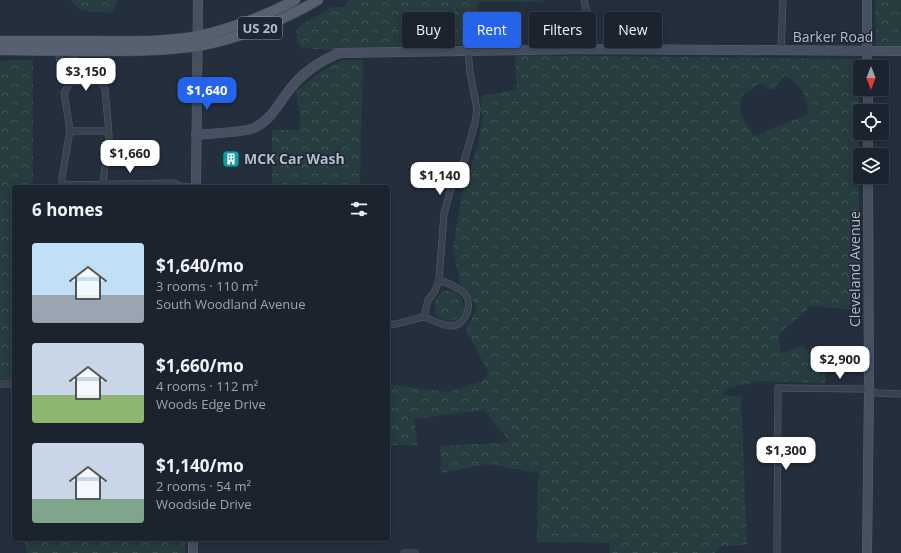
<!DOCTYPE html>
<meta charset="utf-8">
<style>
:root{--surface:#1b232e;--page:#242b36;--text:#f1f3f6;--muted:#a0a4aa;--line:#39404a;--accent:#2563eb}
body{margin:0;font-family:"Open Sans",sans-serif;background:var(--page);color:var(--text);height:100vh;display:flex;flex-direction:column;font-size:15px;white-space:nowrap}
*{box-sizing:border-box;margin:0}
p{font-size:13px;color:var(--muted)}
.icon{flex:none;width:22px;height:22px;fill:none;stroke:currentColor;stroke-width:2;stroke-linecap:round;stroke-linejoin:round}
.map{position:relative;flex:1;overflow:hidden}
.sheet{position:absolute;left:12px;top:185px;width:378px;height:356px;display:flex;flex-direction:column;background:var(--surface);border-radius:4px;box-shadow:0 2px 10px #0003,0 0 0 1px var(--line)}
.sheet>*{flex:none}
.top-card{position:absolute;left:402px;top:12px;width:380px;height:36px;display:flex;gap:8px}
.needle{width:26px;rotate:180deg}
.tools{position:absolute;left:853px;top:60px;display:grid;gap:8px}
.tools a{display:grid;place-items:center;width:36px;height:36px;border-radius:4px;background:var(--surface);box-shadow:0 2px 10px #0003,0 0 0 1px var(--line);font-size:20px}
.price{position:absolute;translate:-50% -34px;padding:0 9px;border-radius:8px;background:#fff;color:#222;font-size:13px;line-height:26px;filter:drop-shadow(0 1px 2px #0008)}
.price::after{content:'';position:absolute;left:50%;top:24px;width:12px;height:9px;margin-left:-6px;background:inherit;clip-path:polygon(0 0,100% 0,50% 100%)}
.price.current{background:var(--accent);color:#fff}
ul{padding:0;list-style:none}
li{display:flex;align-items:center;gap:12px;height:100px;padding:0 20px}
li span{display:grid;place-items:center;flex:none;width:112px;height:80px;border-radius:4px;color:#555}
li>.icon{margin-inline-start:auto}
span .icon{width:48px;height:48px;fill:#fffc;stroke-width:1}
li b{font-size:17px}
h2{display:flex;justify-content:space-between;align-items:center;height:48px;padding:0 20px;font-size:17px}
.tag{padding:0 14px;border-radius:4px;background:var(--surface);box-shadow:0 2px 10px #0003,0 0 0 1px var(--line);font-size:14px;line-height:36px}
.tag.current{background:var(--accent);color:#fff}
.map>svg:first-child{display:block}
.forest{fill:url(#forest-crowns);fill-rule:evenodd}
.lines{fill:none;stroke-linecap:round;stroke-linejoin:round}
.street-casing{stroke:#565f6c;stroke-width:7}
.secondary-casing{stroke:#565f6c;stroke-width:10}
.primary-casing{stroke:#414a57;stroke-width:11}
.street{stroke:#38414e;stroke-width:6}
.secondary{stroke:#465061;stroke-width:9}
.primary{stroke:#56606e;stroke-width:10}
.labels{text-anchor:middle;stroke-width:3;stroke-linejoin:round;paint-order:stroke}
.shield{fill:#1d2633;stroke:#878f9c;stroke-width:1}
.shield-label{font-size:13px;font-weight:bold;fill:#b4bcc9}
.street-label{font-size:14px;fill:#b4bcc9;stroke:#1d2633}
.poi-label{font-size:14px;font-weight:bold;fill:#b4bcc9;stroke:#1d2633;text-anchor:start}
</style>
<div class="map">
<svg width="901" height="553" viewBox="0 0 901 553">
<defs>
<pattern id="forest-crowns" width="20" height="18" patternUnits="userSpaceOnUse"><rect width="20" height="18" fill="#263c3f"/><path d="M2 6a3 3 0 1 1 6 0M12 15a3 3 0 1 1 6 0" fill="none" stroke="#435659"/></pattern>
</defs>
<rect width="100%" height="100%" fill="#242f3e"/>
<!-- forest -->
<path class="forest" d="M 70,0 L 118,0 L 112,13 L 82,11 Z
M 348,0 L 543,0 L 543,2 L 478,2 L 478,44 L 335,50 L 302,48 L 297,41 L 297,30 L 302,24 L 332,7 L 347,7 Z
M 875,0 L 901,0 L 901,47 L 876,47 Z
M 515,55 L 859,59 L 859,273 L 858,310 L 811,306 L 779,334 L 780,353 L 802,346 L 826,373 L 825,383 L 760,381 L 729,388 L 721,395 L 741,396 L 747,545 L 722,546 L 714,553 L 610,553 L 610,543 L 537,542 L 538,473 L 487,464 L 441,473 L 440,446 L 510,442 L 484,410 L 414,419 L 418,445 L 388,445 L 388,384 L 448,392 L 482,381 L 488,371 L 466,331 L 477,306 L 460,283 L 453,248 L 461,198 L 477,148 L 483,118 L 480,96 L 517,90 ZM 785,75 C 800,85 808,95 808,114 L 754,136 L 744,121 L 740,109 L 743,94 L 761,83 L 769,90 L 775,89 L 780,81 Z
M 11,60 L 33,60 L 33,187 L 14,187 L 14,381 L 0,379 L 0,61 Z
M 342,60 L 363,60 L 360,187 L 272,187 L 272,130 L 298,130 L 301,125 L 296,91 L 325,69 Z
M 447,290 C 475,294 465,334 436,316 C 433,304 434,295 447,290 Z
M 24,539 L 185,539 L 185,553 L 27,553 Z"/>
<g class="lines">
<defs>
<path id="street" d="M 584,0 L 586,8 L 586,49
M 58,48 L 61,71 L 63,76 L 71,81
M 781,50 L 783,0
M 71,81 C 68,67 69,63 77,51
M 70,131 L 108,131
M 62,185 L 174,183 L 181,186 L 196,187
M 62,187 L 62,178 L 70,130 L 64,93 L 71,81 C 76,82 80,83 85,83 C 94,82 101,78 105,89 C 106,106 109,123 109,140 C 108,156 103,171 103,187
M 424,317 C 433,320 441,326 451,326 C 466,325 474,304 464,293 C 457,286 447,283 439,280
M 388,325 C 401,324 412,319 424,317 L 428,300 L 435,291 L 439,280 L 444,214 L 451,188 L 464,161 L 475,123 L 477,110 L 470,72 L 468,51
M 0,384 L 14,384
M 404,553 L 415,553
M 777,553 L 778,388 L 864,389 L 877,393 L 901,394"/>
<path id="secondary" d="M 867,0 L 867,67
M 868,89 L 868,111
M 868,133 L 868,155
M 196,135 C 210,133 242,133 254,128 C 270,121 277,106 287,93 C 300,75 319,61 340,53 L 586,49 L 901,51
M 196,187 L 198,0
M 193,553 L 193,539
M 867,553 L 869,391 L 868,177"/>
<path id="primary" d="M 0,41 C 30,41 61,41 91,41 C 126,41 163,43 198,36 C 227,30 268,15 295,0
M 0,50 C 32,50 65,51 97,51 C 130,51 164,51 197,46 C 238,39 282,21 318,0"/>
</defs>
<!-- street casing -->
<use href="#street" class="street-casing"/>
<!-- secondary casing -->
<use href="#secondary" class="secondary-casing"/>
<!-- primary casing -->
<use href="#primary" class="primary-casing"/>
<!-- street -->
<use href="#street" class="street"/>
<!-- secondary -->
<use href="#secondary" class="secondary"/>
<!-- primary -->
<use href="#primary" class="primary"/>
</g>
<!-- icons -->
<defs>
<symbol id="building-square" viewBox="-11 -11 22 22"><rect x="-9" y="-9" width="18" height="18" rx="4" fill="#0f9aa8" stroke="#1d2633"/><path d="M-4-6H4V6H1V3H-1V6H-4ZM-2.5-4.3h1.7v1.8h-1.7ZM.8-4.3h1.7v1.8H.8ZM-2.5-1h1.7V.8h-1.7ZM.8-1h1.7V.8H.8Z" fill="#fff"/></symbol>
</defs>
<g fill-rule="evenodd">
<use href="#building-square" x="221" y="149" width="20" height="20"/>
</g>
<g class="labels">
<!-- shield labels -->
<rect class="shield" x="238" y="17" width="44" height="22" rx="3"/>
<g class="shield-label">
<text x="260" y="33">US 20</text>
</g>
<!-- street labels -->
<g class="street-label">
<text x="833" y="42">Barker Road</text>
<text transform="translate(855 269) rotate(-90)" y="5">Cleveland Avenue</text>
</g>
<!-- poi labels -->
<g class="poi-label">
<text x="244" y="164">MCK Car Wash</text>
</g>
</g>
</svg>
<div class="tools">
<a><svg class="needle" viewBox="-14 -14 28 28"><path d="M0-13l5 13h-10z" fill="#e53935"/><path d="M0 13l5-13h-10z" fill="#a0a4aa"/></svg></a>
<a><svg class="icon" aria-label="locate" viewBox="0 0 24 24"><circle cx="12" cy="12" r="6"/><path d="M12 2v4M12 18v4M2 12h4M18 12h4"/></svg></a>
<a><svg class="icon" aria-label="layers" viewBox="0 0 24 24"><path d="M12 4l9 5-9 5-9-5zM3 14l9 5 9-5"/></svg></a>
</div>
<b class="price" style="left:86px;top:92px">$3,150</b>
<b class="price current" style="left:207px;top:111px">$1,640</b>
<b class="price" style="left:130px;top:174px">$1,660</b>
<b class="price" style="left:440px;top:196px">$1,140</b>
<b class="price" style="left:840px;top:380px">$2,900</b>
<b class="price" style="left:786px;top:471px">$1,300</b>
<div class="top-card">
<a class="tag">Buy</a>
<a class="tag current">Rent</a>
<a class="tag">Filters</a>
<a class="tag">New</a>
</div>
<section class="sheet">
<h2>6 homes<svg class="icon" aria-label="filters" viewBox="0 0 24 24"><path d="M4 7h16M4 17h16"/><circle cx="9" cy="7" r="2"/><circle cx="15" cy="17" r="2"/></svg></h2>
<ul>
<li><span style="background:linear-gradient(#bfe0f5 65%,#9aa5b1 0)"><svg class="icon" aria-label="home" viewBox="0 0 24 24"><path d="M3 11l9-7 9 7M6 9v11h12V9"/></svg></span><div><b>$1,640/mo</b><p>3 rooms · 110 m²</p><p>South Woodland Avenue</p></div></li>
<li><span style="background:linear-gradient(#c9d6e8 65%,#8fb573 0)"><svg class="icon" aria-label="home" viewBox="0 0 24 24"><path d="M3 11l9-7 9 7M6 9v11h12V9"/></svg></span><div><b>$1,660/mo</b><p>4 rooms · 112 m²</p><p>Woods Edge Drive</p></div></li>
<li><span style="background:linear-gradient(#c9d6e8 70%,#7fa58c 0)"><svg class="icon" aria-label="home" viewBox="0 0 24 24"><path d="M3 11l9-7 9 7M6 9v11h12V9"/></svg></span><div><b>$1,140/mo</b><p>2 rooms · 54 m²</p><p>Woodside Drive</p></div></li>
</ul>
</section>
</div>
